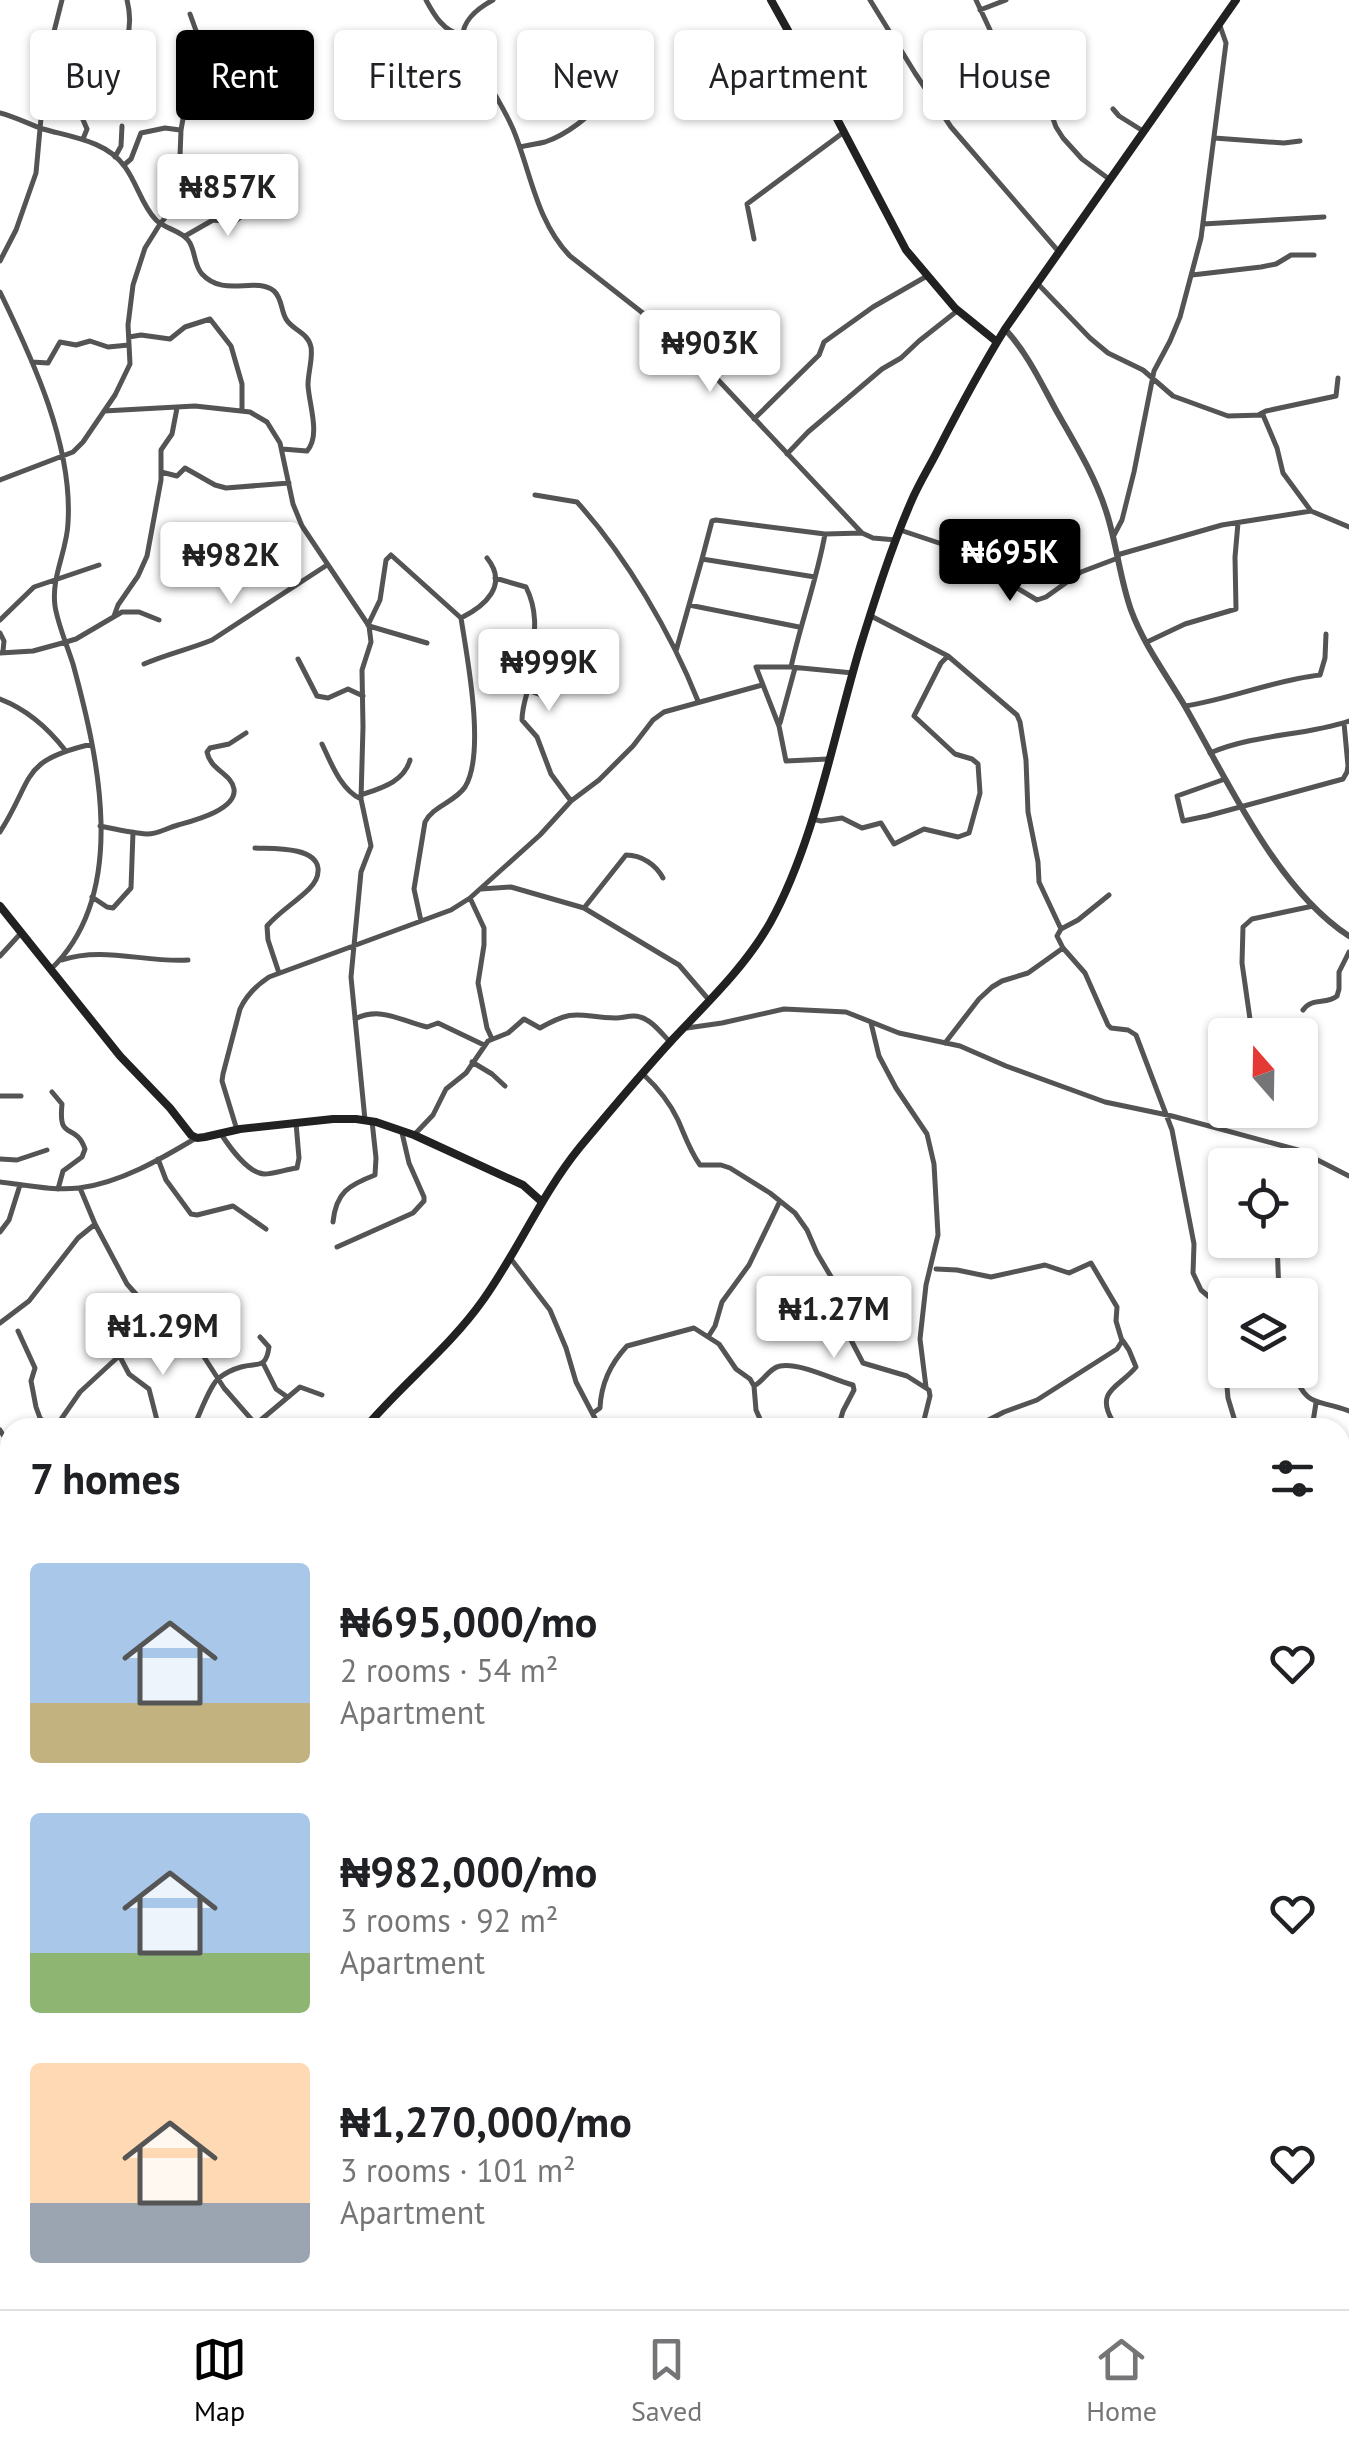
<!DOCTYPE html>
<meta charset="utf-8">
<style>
:root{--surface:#fff;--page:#f2f2f2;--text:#202124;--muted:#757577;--line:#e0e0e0;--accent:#000}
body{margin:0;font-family:"PT Sans",sans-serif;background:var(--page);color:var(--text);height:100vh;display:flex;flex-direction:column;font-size:38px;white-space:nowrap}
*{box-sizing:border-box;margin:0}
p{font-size:32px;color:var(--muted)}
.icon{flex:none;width:55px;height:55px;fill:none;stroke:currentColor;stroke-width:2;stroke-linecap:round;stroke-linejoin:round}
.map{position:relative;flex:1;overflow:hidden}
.panel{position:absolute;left:0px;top:1418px;width:1350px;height:892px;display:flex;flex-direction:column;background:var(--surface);border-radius:30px 30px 0 0;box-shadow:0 2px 8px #0004}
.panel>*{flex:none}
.top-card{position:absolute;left:30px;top:30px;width:1290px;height:90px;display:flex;gap:20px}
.needle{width:65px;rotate:340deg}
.tools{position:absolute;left:1208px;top:1018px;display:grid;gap:20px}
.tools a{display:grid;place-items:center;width:110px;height:110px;border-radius:10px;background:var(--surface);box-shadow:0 2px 8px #0004;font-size:50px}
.price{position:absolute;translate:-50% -85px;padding:0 22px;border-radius:10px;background:#fff;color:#222;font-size:32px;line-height:65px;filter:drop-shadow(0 2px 5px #0008)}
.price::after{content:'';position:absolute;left:50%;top:60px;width:30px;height:22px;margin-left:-15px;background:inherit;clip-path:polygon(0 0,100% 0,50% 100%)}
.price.selected{background:var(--accent);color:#fff}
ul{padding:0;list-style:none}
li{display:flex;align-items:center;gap:30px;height:250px;padding:0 30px}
li span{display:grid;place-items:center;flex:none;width:280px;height:200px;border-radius:10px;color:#555}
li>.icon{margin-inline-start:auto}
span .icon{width:120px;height:120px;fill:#fffc;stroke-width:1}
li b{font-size:42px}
h2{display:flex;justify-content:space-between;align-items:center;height:120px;padding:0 30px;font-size:42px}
.pill{padding:0 35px;border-radius:10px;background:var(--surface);box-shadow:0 2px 8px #0004;font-size:35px;line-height:90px}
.pill.selected{background:var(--accent);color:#fff}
.tab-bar{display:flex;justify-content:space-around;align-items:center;height:140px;border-top:2px solid var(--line);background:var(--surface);font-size:28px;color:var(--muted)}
.tab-bar a{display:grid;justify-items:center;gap:5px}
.tab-bar .selected{color:var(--accent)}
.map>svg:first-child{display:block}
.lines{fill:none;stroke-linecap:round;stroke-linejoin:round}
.minor{stroke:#545454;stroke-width:5}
.tertiary{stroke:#545454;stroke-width:6}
.secondary{stroke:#212121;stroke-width:8}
</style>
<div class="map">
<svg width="1349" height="2309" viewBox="0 0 1349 2309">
<rect width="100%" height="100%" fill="#fff"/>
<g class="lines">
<!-- minor -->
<path class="minor" d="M 426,0 C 434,15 444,32 462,35
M 493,0 C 478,8 460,22 463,41 C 479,70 500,99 513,129 C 531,172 536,221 570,256 L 690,350 L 862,533 L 873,538 L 896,540
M 870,0 L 915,73 L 951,127 L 1059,252
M 976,0 L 991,32 L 1018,64 L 1048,105 L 1056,127 L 1063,138 L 1082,159 L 1109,179
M 980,10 L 1006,0
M 1113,109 L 1119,116 L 1143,131
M 0,113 C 15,117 29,124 43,129 C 71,137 107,141 125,167 C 137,183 142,206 156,220 C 165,229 180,230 188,240 C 196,250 193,264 202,274 C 224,298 255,276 274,291 C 282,298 281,311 286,319 C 292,330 308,332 311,347 C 313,359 308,372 308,385 C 309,405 321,435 307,451 L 282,449
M 1214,138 L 1284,143 L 1300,141
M 83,139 L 87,129 L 77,106 L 77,103 L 89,94 L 85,71 L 89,68 L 121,64 C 119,51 124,50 127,38 C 131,25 130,12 127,0
M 520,147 C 528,145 537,144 545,142 C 572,133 595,111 613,91 L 603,68 L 588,48
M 115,157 L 121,146 L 122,126
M 124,165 L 131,159 L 141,133 L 165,128 L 180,130
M 1203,224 L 1324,217
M 185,236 L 213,220 L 234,222 L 251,209
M 754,239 L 747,204 L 844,132
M 0,261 L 16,230 L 36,173 L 46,63 L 62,0
M 1192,275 L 1261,267 L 1276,264 L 1291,255 L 1314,255
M 1037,283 L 1090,338 L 1108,353 L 1143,370 L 1173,396 L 1228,416 L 1263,415 L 1277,448 L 1283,473 L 1311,511
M 0,292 C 33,360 73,446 68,523 C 67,551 51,577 55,606 C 58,625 67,645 73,664 C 98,756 130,893 51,969
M 129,337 L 141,335 L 170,339 L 185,327 L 210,319 L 231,346 L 242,384 L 242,411
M 32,362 L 48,363 L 60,342 L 76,345 L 90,341 L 108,347 L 129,345
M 104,411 L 195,406 L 250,412 L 267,422 L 280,443 L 293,504 L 302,526 L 369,626 L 371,642 L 362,670 L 363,727 L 361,799 L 371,846 L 361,872 L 351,977 L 365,1120
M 1260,414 L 1266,411 L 1336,396 L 1338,378
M 754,419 L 819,355 L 824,342 L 873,307 L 927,276
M 787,454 L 808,432 L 882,369 L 901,358 L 919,341 L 957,311
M 161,472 L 177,476 L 185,468 L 215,485 L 226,488 L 289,483
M 0,480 L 73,452 L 83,442 L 115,395 L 130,364 L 128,325 L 133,285 L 145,248 L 160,224 L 184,195 L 185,179 L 180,156 L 181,130 L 187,96 L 203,50 L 190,14
M 535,495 L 577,502 C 626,556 671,633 698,701
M 900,530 L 945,545 L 1037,600 L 1046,597 L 1081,572 L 1118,558
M 1113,537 L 1122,520 L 1134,472 L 1154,371 L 1170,341 L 1180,317 L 1201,238 L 1226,43 L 1219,23
M 1117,555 L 1222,525 L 1311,511 L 1349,527
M 702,559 L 712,521 L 716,520 L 825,534 L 862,533
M 495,578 L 526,587 C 538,611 535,632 532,657 C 531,665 531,674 530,681 C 527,695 522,706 522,720 L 537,737 L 551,774 L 571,801
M 689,605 L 799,627
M 114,616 L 118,605 L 138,576 L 147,556 L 161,480 L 161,450 L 172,434 L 177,408
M 871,616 L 948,656 L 1017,715 L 1020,722 L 1026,760 L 1028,812 L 1038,862 L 1039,882 L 1061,929 L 1057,936 L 1063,948 L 1085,973 L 1108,1025 L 1111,1028 L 1128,1030 L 1136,1035 L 1172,1130 L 1194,1244 L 1193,1273 L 1201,1290 L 1214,1301 L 1221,1319 L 1228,1398 L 1237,1428
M 461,618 C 485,606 509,585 487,558
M 0,620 L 34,587 L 99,565
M 368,625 L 380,600 L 386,560 L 391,555 L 461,618 C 467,657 486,753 465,787 C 455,802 433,806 425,822 L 414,889 L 421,921
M 369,626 L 427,643
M 0,633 L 4,641 L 3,651
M 535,641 L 564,641 L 571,637
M 1147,642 L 1185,624 L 1236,609 L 1235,557 L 1238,523
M 676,651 L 702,559 L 815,577
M 0,653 L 33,651 L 66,642 L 76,639 L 122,612 L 139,612 L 159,620
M 298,659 L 317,696 L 328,698 L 348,689 L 363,696
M 144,664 C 167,654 190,649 212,640 L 327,565
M 791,667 C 801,622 817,579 825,534
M 527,690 L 547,697 L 554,694 L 558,687
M 0,699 C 26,709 48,728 65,750
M 1185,706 C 1231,699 1274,680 1320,675 L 1325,658 L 1326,634
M 780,723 L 795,668
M 322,744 C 331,763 341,790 361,799
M 1210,753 C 1254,734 1304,736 1349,721
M 828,759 L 786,761 L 779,726 L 756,667 L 791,667 L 853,673
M 1225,779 L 1177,796 L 1183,821 L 1207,816 L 1343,779 L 1347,772 L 1348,766 L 1344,723
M 361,795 C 381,788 404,782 410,760
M 812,819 L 821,821 L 842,818 L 862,828 L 881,823 L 894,844 L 924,829 L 958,837 L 969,833 L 980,793 L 978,764 L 972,759 L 955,754 L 914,716 L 941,663 L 948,656
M 100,826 C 115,829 132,833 147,834 C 158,834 167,828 178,825 C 192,821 237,810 234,789 C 232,774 210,770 207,752 L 210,748 L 229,744 L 246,733
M 0,832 C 35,777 19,761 92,744
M 255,848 C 271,849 315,846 318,868 C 319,877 315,883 309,889 C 296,902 279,912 267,926 L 268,940 L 279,973
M 481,889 L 511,887 L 584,908 L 679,965 L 709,1000
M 92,897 L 107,907 L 113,908 L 131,888 L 133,832
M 470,898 L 484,928 L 484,945 L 478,983 L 487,1028 L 492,1039
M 584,908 L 626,855 C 642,855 656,865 663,878
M 1061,929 L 1078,920 L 1109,895
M 0,956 L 21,933
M 62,960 C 103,946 146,963 188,960
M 1303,1010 C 1312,997 1326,1005 1337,996 L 1339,989 L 1339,972 L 1349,952
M 355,1019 C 381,1006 401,1021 427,1027 L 438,1023 L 484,1045
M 871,1023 L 879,1056 L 896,1088 L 927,1134 L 934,1164 L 938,1235 L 926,1285 L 920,1339 L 926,1387
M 687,1028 L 722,1023 L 784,1009 L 846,1012 L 899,1033 L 960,1046 L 1006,1066 L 1105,1102 L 1172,1116 L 1298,1150 L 1349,1176
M 1249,1035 L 1251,1026 L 1242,963 L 1243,927 L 1252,919 L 1313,906
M 945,1043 L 979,999 L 992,987 L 1002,981 L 1028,973 L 1063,948
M 472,1062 L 492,1074 L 505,1086
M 643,1074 C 657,1087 670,1103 678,1120 C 685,1136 690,1151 700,1165 L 721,1165 L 730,1168 L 770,1193 L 795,1213 L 807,1230 L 817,1253 L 843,1297 L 851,1340 L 863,1363 L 907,1376 L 929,1390 L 930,1396 L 922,1428
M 52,1092 L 62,1104 C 58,1143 75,1121 85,1149 L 82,1157 L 63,1171 L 58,1189
M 0,1096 L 21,1096
M 1217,1128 L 1218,1088 L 1225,1049
M 237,1130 L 222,1081 L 223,1074 L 240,1009 C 246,996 257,985 269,977 L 451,910 L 470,898 L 540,835 L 571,801 L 599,780 L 633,746 L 653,720 L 664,712 L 762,685
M 221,1134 C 229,1146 247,1173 264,1174 C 274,1174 287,1169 297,1168 L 299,1158 L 296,1123
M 414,1135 L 433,1115 L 446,1089 L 466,1073 L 488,1041 L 508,1033 L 524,1019 L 540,1028 C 577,1007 578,1017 616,1018 C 624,1018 632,1014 640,1017 C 652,1020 662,1034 670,1042
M 0,1159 L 17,1160 L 47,1150
M 158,1159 L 166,1180 L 191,1214 L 197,1215 L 233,1206 L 266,1229
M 1296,1165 L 1308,1155
M 0,1182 C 26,1185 53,1191 79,1188 C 120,1183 161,1159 196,1138
M 80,1188 L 95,1224 L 127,1284 L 143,1302 L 197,1346 L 224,1388 L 259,1428
M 333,1222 C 336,1192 349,1185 375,1175 L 376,1158 L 372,1121
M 0,1232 L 9,1220 L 20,1185
M 1277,1240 L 1279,1295
M 337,1247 L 413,1213 L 424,1201 L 424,1197 L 409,1163 L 402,1133
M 511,1259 L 550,1310 L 566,1348 L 576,1382 L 600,1428
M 936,1269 L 957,1270 L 991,1277 L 1045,1265 L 1069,1273 L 1091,1263 L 1117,1307 L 1116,1321 L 1122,1341 L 1117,1349 L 1037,1400 L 1004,1412 L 973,1428
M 0,1323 L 29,1301 L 78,1238 L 94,1225
M 18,1331 L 35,1368 L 31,1381 L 36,1407 L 40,1418 L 51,1428
M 708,1337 L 715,1326 L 722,1302 L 749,1265 L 780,1201
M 119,1355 L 129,1374 L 149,1389 L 159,1428
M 263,1363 L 276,1389 L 286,1396
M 1292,1370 C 1308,1410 1316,1398 1349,1411
M 754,1386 C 764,1381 769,1368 780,1366 C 799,1362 834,1380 853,1385 L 854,1390 L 843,1411 L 838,1428
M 593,1413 L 600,1408 C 601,1384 610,1364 627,1346 L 694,1328 L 719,1344 L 736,1369 L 750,1379 L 754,1386 L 756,1410 L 764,1428
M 1112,1420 C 1095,1390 1120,1387 1136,1367 L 1129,1350 L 1123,1341
M 256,1424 L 300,1387 L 322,1395
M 55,1428 L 80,1392 L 145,1332 L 157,1316
M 193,1428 C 199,1416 211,1383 219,1378 C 224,1374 234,1369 241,1367 C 257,1362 266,1370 269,1347 L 260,1337
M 1312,1428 L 1316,1403
M 0,1430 L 10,1446
M 1340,1496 L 1349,1509
M 0,1545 L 10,1536
M 1340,1603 L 1349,1620
M 1340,1650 L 1349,1641
M 0,1819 L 4,1832
M 1346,1844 L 1349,1861
M 0,1940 L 10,1955
M 0,1984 L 10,1985
M 0,2100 L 10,2097
M 1340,2111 L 1349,2108
M 1340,2196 L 1349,2195
M 0,2215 L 10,2226
M 64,2300 L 68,2309
M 1084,2300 L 1087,2309
M 210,2304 L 212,2300
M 919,2309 L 928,2304 L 929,2300
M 1178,2309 L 1190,2300"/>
<!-- tertiary -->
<path class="tertiary" d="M 1005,329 C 1028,354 1041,383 1057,412 C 1076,445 1096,478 1107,514 C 1117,546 1120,579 1131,610 C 1143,643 1165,673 1183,703 C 1226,777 1276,889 1349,936
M 0,1746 L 10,1741"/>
<!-- secondary -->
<path class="secondary" d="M 771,0 L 835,115 L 906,250 L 955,308 L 997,342
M 0,906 L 120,1056 L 170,1108 L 191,1135 L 197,1138 L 205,1137 L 240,1129 L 333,1119 L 356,1119 L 376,1122 L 414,1135 L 523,1185 L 541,1201
M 365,1428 C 403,1383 449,1348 483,1300 C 518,1251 541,1195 580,1147 C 610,1111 641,1074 673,1039 C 707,1003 745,967 770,923 C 815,842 834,733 861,644 C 876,596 891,548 911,502 C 919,483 930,466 939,448 C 960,407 981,368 1005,329 L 1236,0
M 628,2309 L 629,2300"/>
</g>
</svg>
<div class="tools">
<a><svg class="needle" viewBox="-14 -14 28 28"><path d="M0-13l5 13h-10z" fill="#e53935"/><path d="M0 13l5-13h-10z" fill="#757577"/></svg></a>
<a><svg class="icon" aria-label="locate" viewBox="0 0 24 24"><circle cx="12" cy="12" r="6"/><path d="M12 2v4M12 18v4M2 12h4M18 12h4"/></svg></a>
<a><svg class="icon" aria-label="layers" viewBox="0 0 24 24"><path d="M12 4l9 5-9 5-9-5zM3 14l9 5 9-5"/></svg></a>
</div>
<b class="price" style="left:228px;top:239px">₦857K</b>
<b class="price" style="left:710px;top:395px">₦903K</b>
<b class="price selected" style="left:1010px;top:604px">₦695K</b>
<b class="price" style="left:231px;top:607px">₦982K</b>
<b class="price" style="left:549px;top:714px">₦999K</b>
<b class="price" style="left:834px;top:1361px">₦1.27M</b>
<b class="price" style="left:163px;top:1378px">₦1.29M</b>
<div class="top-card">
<a class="pill">Buy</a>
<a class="pill selected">Rent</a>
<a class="pill">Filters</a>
<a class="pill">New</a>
<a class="pill">Apartment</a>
<a class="pill">House</a>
</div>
<section class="panel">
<h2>7 homes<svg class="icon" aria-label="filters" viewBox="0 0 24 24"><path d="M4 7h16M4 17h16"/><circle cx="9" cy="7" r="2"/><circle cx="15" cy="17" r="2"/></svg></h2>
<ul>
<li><span style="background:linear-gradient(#a9c7e8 70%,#c2b280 0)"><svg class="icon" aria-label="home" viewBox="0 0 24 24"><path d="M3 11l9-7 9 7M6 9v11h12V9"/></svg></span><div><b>₦695,000/mo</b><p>2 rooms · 54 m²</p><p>Apartment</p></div><svg class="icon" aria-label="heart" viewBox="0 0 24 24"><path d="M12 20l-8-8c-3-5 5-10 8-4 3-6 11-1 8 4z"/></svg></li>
<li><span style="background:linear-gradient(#a9c7e8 70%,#8fb573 0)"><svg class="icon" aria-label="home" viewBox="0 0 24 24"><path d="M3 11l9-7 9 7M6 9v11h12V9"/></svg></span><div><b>₦982,000/mo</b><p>3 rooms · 92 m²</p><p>Apartment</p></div><svg class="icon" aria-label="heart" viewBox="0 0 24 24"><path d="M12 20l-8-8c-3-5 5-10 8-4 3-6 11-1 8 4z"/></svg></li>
<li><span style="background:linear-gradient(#ffd9b3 70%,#9aa5b1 0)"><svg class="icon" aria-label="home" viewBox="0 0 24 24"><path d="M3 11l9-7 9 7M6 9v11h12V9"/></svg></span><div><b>₦1,270,000/mo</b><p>3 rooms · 101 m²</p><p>Apartment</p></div><svg class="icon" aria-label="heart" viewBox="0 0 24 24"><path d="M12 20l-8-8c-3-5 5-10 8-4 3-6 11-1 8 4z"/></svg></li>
</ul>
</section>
</div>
<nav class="tab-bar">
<a class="selected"><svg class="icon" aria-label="map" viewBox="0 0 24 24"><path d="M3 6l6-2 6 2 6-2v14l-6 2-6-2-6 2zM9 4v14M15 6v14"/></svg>Map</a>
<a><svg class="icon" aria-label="saved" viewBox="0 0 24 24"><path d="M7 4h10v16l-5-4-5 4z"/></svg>Saved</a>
<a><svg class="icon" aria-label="home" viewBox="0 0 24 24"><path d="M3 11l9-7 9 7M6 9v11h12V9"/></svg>Home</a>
</nav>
